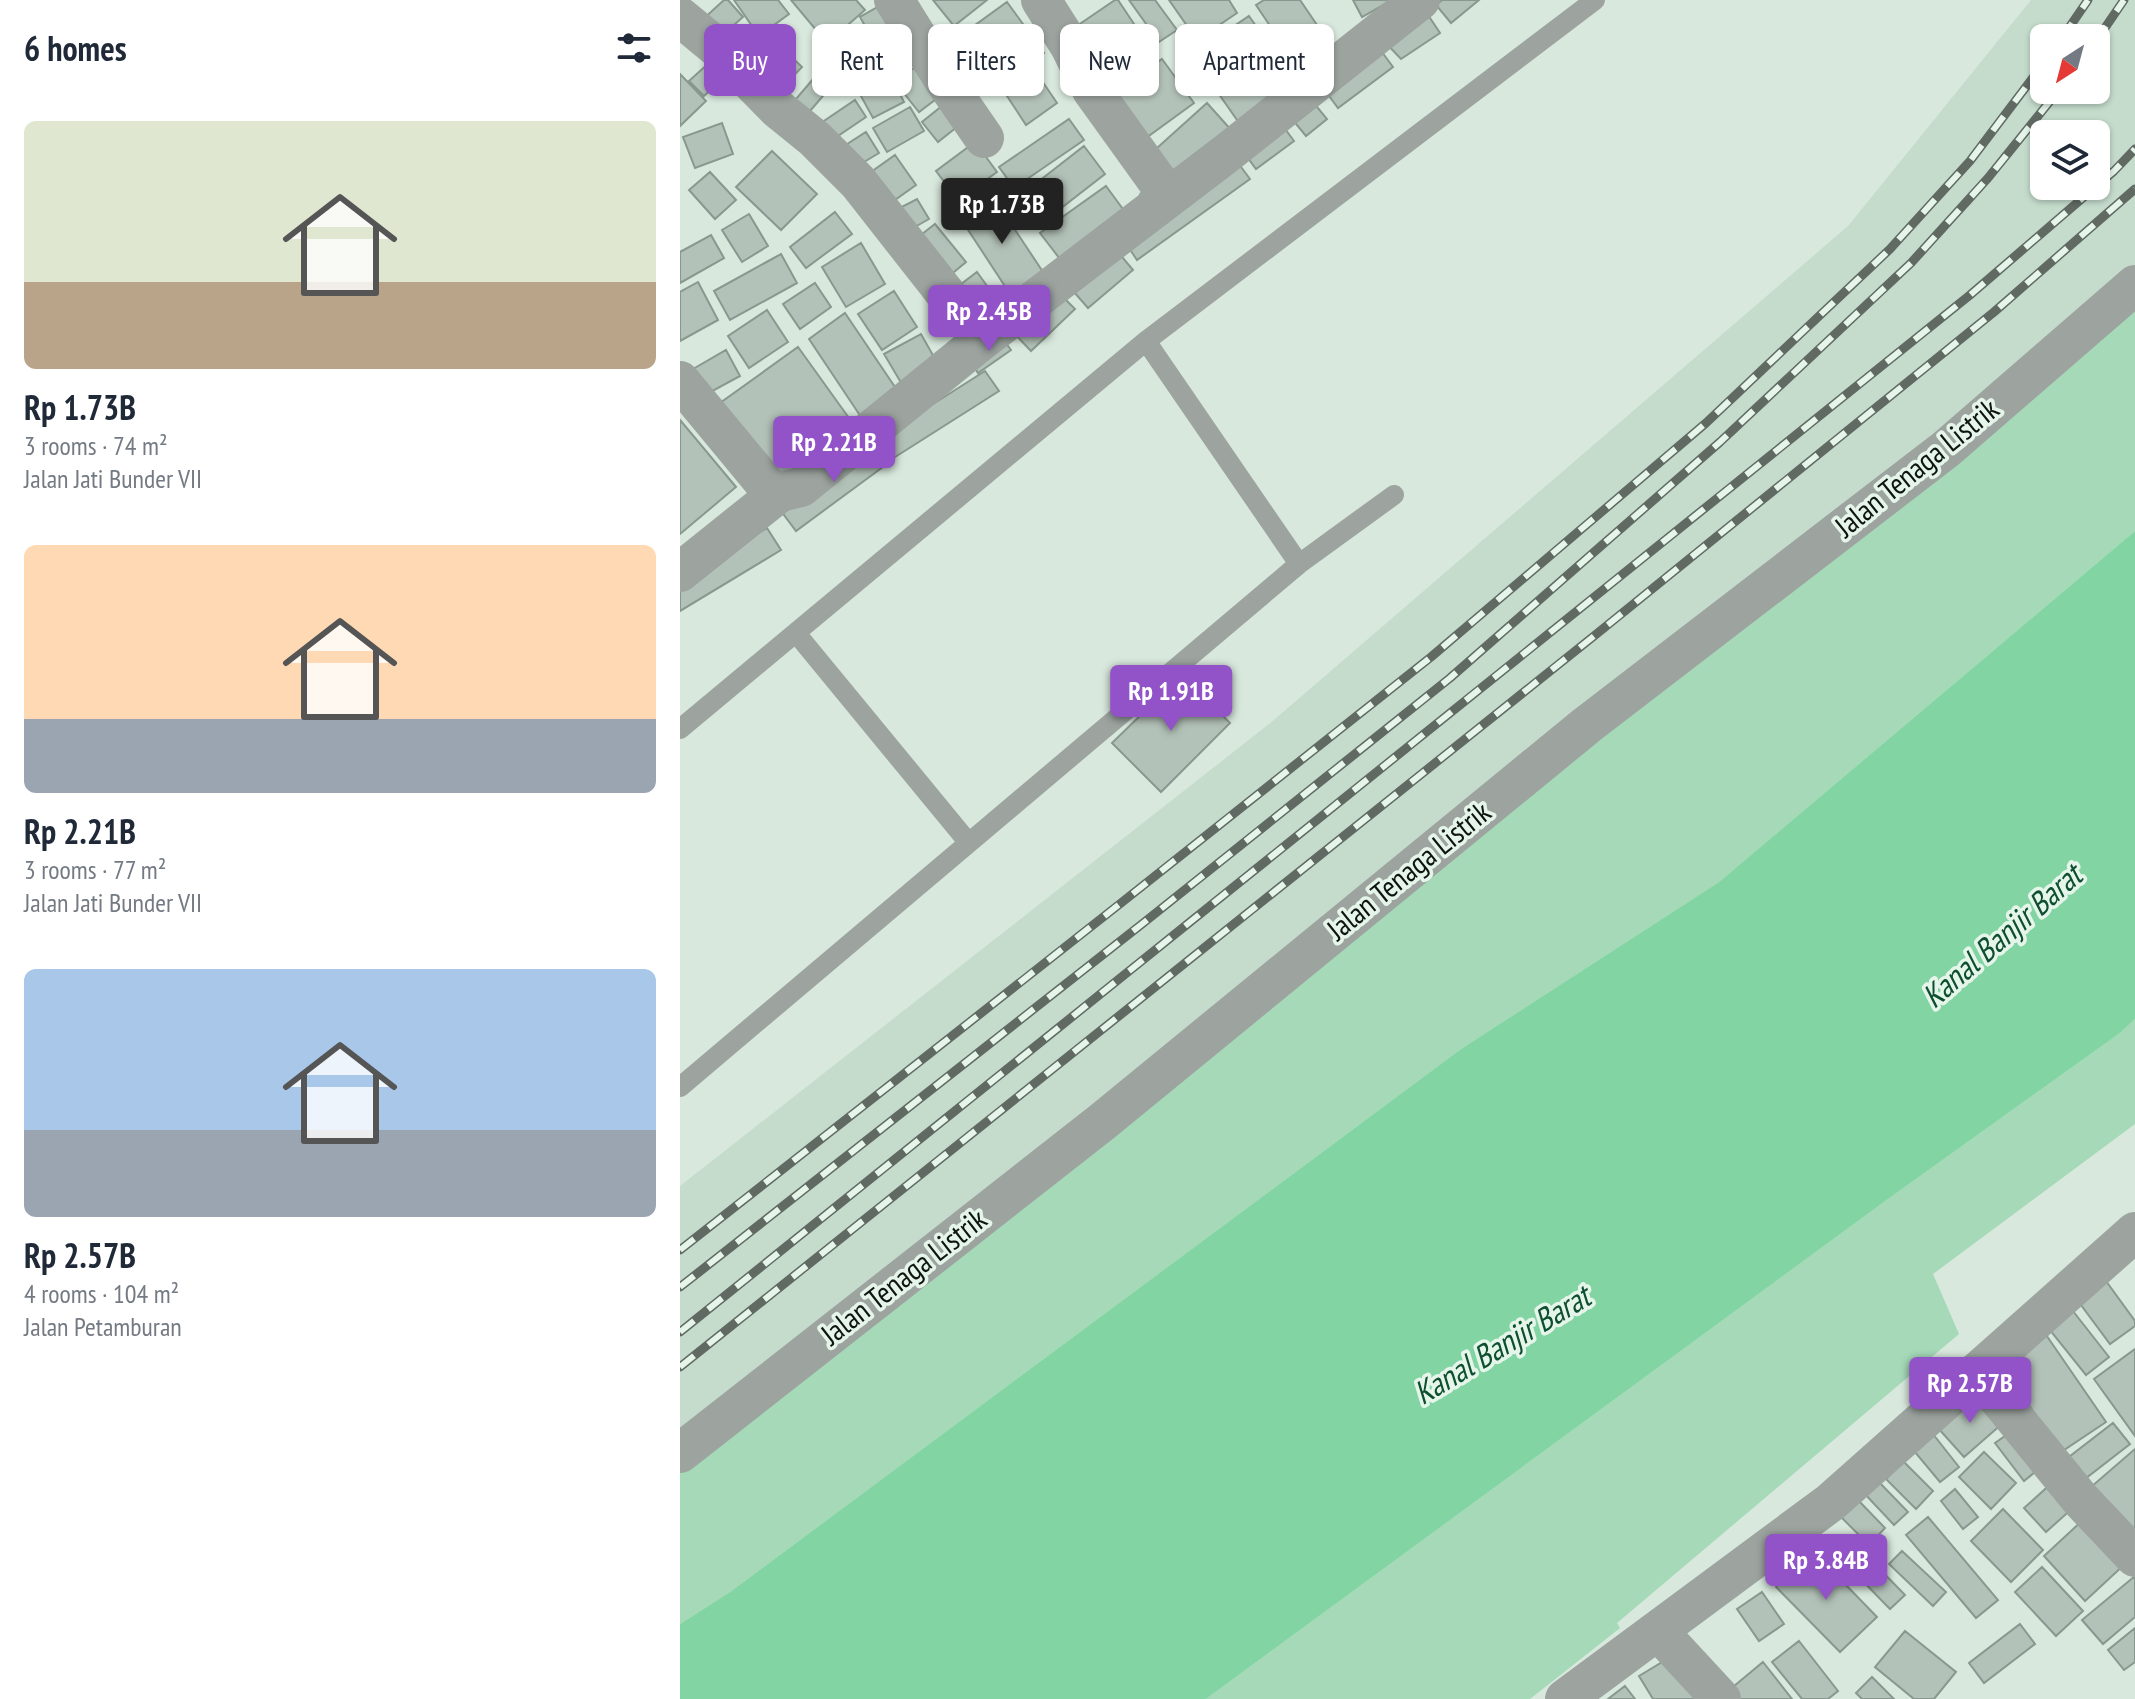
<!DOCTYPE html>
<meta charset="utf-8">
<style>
:root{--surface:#fff;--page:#f2f2f3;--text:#1f2937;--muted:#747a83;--accent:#9252c8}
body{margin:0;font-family:"PT Sans Narrow",sans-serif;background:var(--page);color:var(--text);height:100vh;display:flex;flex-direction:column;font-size:30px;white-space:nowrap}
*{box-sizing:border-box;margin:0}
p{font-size:26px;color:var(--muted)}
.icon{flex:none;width:44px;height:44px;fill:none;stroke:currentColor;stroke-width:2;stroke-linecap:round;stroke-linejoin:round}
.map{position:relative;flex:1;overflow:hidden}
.side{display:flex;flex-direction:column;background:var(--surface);width:680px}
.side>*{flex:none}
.top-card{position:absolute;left:24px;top:24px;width:760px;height:72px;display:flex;gap:16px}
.needle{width:52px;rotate:216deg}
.fabs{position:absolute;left:1350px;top:24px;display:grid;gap:16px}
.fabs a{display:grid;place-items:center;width:80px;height:80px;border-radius:12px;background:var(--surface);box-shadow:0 2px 6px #0004;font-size:40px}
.price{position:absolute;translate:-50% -68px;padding:0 18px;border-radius:8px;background:var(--accent);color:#fff;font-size:26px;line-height:52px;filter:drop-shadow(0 2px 4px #0008)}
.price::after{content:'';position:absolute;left:50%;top:48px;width:24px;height:18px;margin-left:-12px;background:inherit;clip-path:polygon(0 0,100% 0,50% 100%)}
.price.active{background:#222;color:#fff}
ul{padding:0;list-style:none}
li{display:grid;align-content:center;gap:16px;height:424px;padding:0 24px}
li span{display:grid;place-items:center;height:248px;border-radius:12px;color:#555}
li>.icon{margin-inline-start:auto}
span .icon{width:144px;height:144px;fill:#fffc;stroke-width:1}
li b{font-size:34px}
h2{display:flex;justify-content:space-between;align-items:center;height:96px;padding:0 24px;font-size:34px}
.tag{padding:0 28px;border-radius:12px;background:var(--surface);box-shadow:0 2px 6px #0004;font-size:28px;line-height:72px}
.tag.active{background:var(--accent);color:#fff}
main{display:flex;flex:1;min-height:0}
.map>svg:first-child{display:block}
.built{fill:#c5dccd;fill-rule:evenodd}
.green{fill:#a5d9b8}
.water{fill:#82d5a3}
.building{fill:#b3c2b8;stroke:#89988e;stroke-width:2}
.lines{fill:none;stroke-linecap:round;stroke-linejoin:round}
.service{stroke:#9da4a0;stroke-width:20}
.minor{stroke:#9da4a0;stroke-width:40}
.rail-casing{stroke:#606a63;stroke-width:9}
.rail{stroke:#e5f5ea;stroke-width:6;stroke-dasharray:18;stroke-linecap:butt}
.labels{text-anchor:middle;stroke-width:7;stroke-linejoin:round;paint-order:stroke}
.street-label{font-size:30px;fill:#0f1411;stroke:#e5f5ea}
.water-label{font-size:32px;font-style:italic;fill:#0e4f2f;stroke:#e5f5ea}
</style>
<main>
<section class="side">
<h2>6 homes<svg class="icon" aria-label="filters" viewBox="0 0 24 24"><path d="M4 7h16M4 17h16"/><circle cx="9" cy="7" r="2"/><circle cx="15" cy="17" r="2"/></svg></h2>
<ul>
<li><span style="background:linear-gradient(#dfe7d0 65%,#b9a48a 0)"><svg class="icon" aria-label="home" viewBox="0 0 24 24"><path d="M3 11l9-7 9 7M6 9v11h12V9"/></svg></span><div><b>Rp 1.73B</b><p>3 rooms · 74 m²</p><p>Jalan Jati Bunder VII</p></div></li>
<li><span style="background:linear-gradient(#ffd9b3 70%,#9aa5b1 0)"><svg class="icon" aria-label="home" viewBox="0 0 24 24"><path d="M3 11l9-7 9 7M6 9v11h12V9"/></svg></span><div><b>Rp 2.21B</b><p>3 rooms · 77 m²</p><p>Jalan Jati Bunder VII</p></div></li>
<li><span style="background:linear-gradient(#a9c7e8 65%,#9aa5b1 0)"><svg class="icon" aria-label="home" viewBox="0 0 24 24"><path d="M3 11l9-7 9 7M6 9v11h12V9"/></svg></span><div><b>Rp 2.57B</b><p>4 rooms · 104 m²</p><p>Jalan Petamburan</p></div></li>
</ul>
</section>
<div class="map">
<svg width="1455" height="1699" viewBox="0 0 1455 1699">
<rect width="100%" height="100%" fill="#d8e8dd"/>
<!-- built -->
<path class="built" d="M 1351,0 L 1455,0 L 1455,286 L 0,1457 L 0,1186 L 589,724 L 1168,226 ZM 1364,38 L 1416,38 L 1416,90 L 1364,90 ZM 1364,134 L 1416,134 L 1416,186 L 1364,186 Z"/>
<!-- green -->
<path class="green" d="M 1455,286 L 1455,531 L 1039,882 L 781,1049 L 50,1592 L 0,1624 L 0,1457 Z
M 1455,1019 L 1455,1124 L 1253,1274 L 1279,1334 L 937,1623 L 940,1628 L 850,1699 L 526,1699 L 1208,1199 L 1440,1033 Z"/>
<!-- water -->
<path class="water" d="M 1455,531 L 1455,1019 L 1440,1033 L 1208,1199 L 526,1699 L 0,1699 L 0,1624 L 50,1592 L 781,1049 L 1039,882 Z"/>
<!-- building -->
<path class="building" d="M 44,0 L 48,0 L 63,17 L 37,40 L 21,21 Z
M 54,0 L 98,0 L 109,14 L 79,36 Z
M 111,0 L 176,0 L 185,10 L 147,43 Z
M 210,0 L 243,52 L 210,71 L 180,17 Z
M 253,0 L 307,0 L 274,26 Z
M 435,0 L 438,0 L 470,48 L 422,81 L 388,32 Z
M 449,0 L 475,0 L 497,30 L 479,42 Z
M 489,0 L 549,0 L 557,13 L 517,40 Z
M 584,0 L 620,0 L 654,50 L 621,72 L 576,5 Z
M 673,0 L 712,0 L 682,17 Z
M 762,0 L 799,0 L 771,23 L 756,5 Z
M 327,2 L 364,53 L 317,86 L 280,36 Z
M 744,9 L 760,33 L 721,59 L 703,40 Z
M 569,16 L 587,42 L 521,86 L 504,60 Z
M 94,40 L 122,67 L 94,96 L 66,69 Z
M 696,44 L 713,67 L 658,108 L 641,85 Z
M 41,52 L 55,67 L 24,96 L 9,81 Z
M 482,59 L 514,103 L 459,143 L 427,98 Z
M 576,59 L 603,99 L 562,127 L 534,87 Z
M 245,60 L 268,90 L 239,112 L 215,82 Z
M 208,70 L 224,102 L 193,118 L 176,87 Z
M 0,74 L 26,101 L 0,126 Z
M 358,75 L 377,103 L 346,125 L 327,96 Z
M 134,78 L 148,90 L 124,118 L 110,106 Z
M 628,96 L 647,119 L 626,136 L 607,113 Z
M 175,100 L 186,117 L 149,142 L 138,125 Z
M 267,102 L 283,122 L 258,142 L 242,122 Z
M 527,103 L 552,131 L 491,184 L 467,157 Z
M 230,107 L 244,131 L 207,152 L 193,128 Z
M 389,119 L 404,140 L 334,188 L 319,167 Z
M 600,122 L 614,141 L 576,169 L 562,150 Z
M 42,123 L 53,154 L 15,168 L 3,137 Z
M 186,132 L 199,153 L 174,168 L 161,148 Z
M 295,142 L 317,172 L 278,200 L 256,171 Z
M 404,146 L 425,174 L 358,226 L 336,199 Z
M 92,151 L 137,194 L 101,230 L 56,187 Z
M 215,155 L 236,185 L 205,207 L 184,177 Z
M 555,159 L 570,179 L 457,260 L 443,239 Z
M 30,172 L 56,200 L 35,219 L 9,190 Z
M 426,186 L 448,216 L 383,263 L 360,233 Z
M 310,192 L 367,278 L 334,300 L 277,213 Z
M 237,199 L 249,219 L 226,232 L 214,211 Z
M 155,212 L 172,234 L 126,268 L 110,247 Z
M 69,214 L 88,246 L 62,262 L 42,230 Z
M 255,224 L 286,262 L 263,281 L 232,242 Z
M 31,235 L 44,258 L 0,283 L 0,252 Z
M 181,243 L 205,284 L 166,307 L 142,267 Z
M 432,245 L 453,270 L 408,308 L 387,284 Z
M 101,254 L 117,283 L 50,320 L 34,291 Z
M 297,272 L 320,304 L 295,322 L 272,291 Z
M 18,282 L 38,320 L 0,341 L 0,292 Z
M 135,283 L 151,307 L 120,329 L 103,304 Z
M 376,290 L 395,309 L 351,351 L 332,331 Z
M 214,291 L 237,327 L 202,350 L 178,314 Z
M 87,310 L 108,342 L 69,368 L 48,336 Z
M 165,313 L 221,396 L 183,420 L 129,339 Z
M 241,334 L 259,366 L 223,386 L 204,354 Z
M 319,334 L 331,350 L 298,373 L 287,356 Z
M 118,347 L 179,432 L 101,488 L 40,403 Z
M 46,350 L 60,376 L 27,394 L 13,369 Z
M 305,371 L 319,391 L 212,459 L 198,439 Z
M 0,420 L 56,487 L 0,534 Z
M 193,437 L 211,461 L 116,531 L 98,507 Z
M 87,528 L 101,550 L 0,611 L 0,580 Z
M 502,675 L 550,723 L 481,792 L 432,743 Z
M 1426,1281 L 1455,1321 L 1455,1326 L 1430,1344 L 1398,1301 Z
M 1389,1306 L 1429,1357 L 1406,1375 L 1365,1324 Z
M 1362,1329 L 1426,1422 L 1381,1452 L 1318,1360 Z
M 1455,1349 L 1455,1436 L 1414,1379 Z
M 1296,1394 L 1323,1423 L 1284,1457 L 1258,1428 Z
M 1433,1423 L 1450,1444 L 1401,1482 L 1385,1460 Z
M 1249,1429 L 1279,1467 L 1260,1482 L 1229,1445 Z
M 1332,1431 L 1360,1468 L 1344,1481 L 1315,1443 Z
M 1455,1449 L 1455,1534 L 1411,1487 Z
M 1304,1452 L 1336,1483 L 1311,1509 L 1279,1477 Z
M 1223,1461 L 1253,1491 L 1236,1509 L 1206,1479 Z
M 1197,1480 L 1228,1512 L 1214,1525 L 1183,1492 Z
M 1373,1482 L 1395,1506 L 1366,1532 L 1344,1508 Z
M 1275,1489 L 1298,1517 L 1283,1529 L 1261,1501 Z
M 1177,1499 L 1205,1528 L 1189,1545 L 1160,1516 Z
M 1323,1509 L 1363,1550 L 1331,1582 L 1291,1541 Z
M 1248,1517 L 1318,1600 L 1296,1618 L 1226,1535 Z
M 1404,1519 L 1445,1564 L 1405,1601 L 1364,1556 Z
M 1133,1551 L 1197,1617 L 1160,1652 L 1096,1587 Z
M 1222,1551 L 1266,1592 L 1253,1606 L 1209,1564 Z
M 1187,1556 L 1225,1595 L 1210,1609 L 1172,1570 Z
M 1362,1567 L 1403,1611 L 1376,1636 L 1335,1592 Z
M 1455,1576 L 1455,1617 L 1423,1644 L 1402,1620 Z
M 1082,1592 L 1104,1624 L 1079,1641 L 1057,1609 Z
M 1340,1624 L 1355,1644 L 1304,1683 L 1289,1663 Z
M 1455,1628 L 1455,1662 L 1444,1670 L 1428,1650 Z
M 1225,1631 L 1276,1672 L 1254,1699 L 1234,1699 L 1195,1667 Z
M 1119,1641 L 1158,1691 L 1148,1699 L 1122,1699 L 1092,1662 Z
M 994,1655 L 1019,1699 L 973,1699 L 959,1676 Z
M 1083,1662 L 1112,1699 L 1055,1699 L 1048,1691 Z
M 1192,1677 L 1214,1699 L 1182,1699 L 1176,1693 Z
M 945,1686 L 955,1699 L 928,1699 Z"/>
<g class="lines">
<!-- service -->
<path class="service" d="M 466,341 L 619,564
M 116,633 L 288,842
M 0,729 L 466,341 L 915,0
M 0,1087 L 619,564 L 714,495"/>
<!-- minor -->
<path class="minor" d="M 214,0 L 264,80 L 304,138
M 361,0 L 390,46 L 412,90 L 481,186 L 480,198 L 474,208
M 0,17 L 39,49 L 98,109 L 135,139 L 178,182 L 302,340
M 0,381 L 87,486 L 100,492 L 121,487 L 302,340 L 547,153 L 740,0
M 0,572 L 100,492
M 1297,1372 L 1401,1500 L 1455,1557
M 0,1453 L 422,1122 L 907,725 L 1266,449 L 1455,285
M 978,1631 L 1041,1699
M 885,1699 L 1151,1502 L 1455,1232"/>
<defs>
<path id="rail" d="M 1382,38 L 1408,0
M 1416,41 L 1444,0
M 0,1250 L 441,903 L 751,657 L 1026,423 L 1210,249 L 1290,161 L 1364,63
M 0,1287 L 462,924 L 770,678 L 1040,442 L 1231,263 L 1308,178 L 1379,90
M 0,1332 L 1290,295 L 1434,171 L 1455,149
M 0,1367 L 914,636 L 1314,312 L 1455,189"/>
</defs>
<!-- rail casing -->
<use href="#rail" class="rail-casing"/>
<!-- rail -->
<use href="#rail" class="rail"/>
</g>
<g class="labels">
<!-- street labels -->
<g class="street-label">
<text transform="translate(1237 468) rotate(-39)" y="10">Jalan Tenaga Listrik</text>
<text transform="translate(729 871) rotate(-39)" y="10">Jalan Tenaga Listrik</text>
<text transform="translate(224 1277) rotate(-38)" y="10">Jalan Tenaga Listrik</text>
</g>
<!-- water labels -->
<g class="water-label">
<text transform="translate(1322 936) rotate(-41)" y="11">Kanal Banjir Barat</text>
<text transform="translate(822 1345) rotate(-31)" y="11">Kanal Banjir Barat</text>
</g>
</g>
</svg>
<div class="fabs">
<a><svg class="needle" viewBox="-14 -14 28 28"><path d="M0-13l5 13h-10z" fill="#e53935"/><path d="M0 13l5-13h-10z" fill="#747a83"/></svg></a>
<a><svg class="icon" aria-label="layers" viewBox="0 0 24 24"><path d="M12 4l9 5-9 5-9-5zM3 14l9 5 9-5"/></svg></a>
</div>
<b class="price active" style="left:322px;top:246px">Rp 1.73B</b>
<b class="price" style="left:309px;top:353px">Rp 2.45B</b>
<b class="price" style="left:154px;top:484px">Rp 2.21B</b>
<b class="price" style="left:491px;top:733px">Rp 1.91B</b>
<b class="price" style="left:1290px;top:1425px">Rp 2.57B</b>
<b class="price" style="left:1146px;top:1602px">Rp 3.84B</b>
<div class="top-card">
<a class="tag active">Buy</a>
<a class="tag">Rent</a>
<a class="tag">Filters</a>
<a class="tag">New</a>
<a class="tag">Apartment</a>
</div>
</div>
</main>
